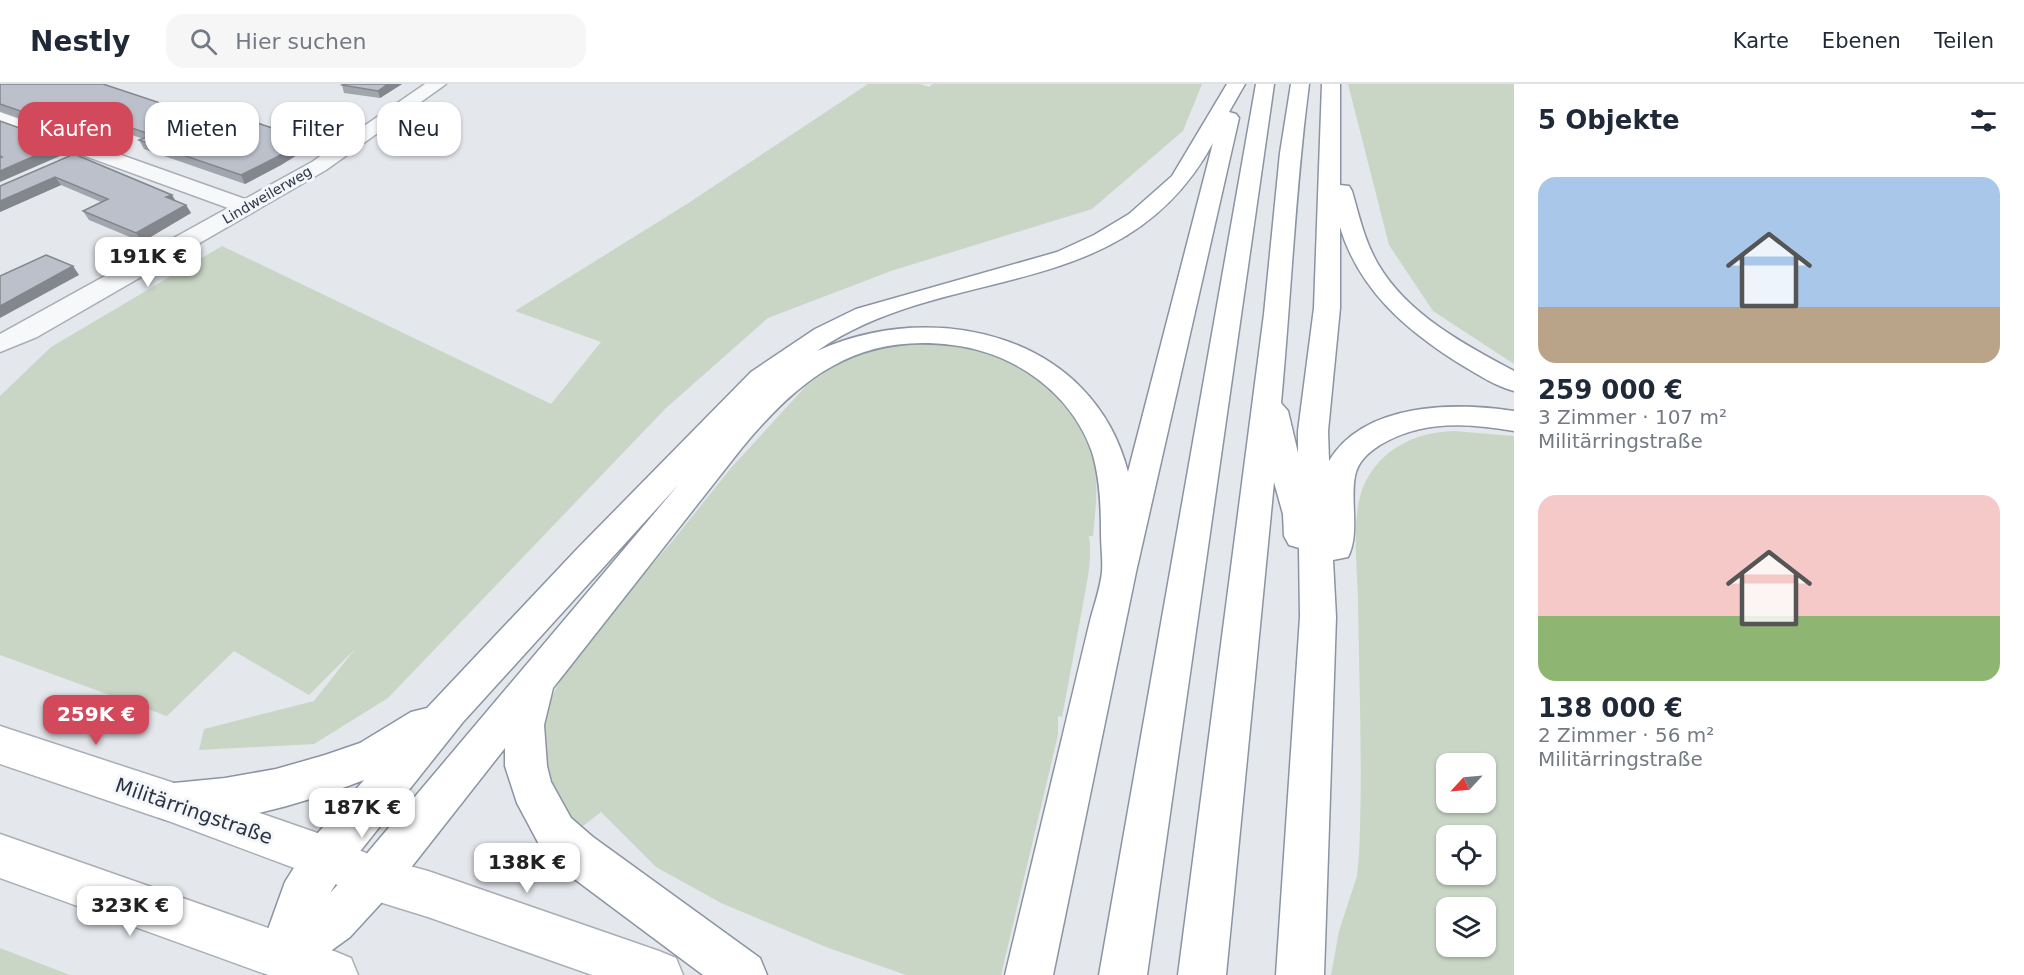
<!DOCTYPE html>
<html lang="de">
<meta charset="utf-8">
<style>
:root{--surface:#fff;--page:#f6f6f7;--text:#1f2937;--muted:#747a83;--line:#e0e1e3;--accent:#d1495b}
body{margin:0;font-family:"DejaVu Sans",sans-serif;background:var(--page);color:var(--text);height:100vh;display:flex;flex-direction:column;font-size:22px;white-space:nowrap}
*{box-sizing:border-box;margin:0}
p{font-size:20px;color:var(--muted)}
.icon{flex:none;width:33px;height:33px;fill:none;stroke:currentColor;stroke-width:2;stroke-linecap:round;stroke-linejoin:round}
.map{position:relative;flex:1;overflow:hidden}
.details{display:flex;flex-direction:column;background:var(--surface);width:510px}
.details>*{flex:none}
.banner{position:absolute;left:18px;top:18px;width:570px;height:54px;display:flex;gap:12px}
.needle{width:39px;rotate:244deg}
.fabs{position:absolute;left:1436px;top:669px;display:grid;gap:12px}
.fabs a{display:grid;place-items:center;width:60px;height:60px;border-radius:12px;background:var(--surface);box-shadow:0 2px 4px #0004;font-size:30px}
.price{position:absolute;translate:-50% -51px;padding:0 14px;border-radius:12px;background:#fff;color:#222;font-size:20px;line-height:39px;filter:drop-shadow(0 2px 3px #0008)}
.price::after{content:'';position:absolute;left:50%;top:36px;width:18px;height:14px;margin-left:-9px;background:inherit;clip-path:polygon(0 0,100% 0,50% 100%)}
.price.active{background:var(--accent);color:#fff}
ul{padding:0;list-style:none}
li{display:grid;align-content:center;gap:12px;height:318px;padding:0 24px}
li span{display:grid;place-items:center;height:186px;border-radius:18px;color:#555}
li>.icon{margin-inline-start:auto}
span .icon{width:108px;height:108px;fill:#fffc;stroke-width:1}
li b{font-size:26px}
h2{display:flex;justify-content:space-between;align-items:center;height:72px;padding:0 24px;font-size:26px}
.pill{padding:0 21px;border-radius:18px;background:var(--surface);box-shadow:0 2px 4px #0004;font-size:21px;line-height:54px}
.pill.active{background:var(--accent);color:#fff}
header{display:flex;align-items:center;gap:36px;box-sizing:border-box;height:84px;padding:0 30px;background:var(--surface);border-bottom:2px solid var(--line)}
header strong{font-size:28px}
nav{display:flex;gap:33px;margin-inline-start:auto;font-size:21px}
.search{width:420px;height:54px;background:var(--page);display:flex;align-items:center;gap:15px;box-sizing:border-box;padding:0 21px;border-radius:18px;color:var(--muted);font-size:22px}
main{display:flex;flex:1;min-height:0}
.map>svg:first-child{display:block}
.green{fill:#c9d6c5;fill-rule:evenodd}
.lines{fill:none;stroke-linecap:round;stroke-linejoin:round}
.tertiary-casing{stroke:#a9aeb7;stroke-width:3}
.secondary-casing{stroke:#a9aeb7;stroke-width:3}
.motorway-casing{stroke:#8b94a3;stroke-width:3}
.tertiary{fill:#f7f8fa;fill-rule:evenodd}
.secondary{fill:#fff;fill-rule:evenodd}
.motorway{fill:#fff;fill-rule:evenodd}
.wall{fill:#a1a5ae}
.shaded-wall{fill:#83868d}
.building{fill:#bbc0ca;stroke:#83868d;stroke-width:1.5}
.labels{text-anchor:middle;stroke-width:6;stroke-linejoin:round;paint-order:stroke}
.far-street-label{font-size:14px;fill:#2b3445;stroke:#f4f6f9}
.near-street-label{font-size:20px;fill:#2b3445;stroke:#f4f6f9}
</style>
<header>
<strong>Nestly</strong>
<div class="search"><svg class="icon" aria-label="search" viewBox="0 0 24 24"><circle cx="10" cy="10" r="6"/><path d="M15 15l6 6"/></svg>Hier suchen</div>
<nav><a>Karte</a><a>Ebenen</a><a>Teilen</a></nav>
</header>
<main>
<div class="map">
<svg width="1514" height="891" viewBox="0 0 1514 891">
<rect width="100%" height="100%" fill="#e4e7ec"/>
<!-- green -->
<path class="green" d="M 868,0 L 920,0 L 929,3 L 933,0 L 1202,0 L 1183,47 L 1092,125 L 891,187 L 768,234 L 666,324 L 388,614 L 314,660 L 199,666 L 204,645 L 314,617 L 355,565 L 309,611 L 234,567 L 167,632 L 0,571 L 0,312 L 51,263 L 222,162 L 551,320 L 601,258 L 515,227 L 690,118 Z
M 1348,0 L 1514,0 L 1514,280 L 1433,227 L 1389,161 Z
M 926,258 L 962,261 L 1014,278 L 1062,312 L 1086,352 L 1083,352 C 1102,380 1096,420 1093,452 L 1089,452 C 1093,476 1086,502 1082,526 C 1075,562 1069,597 1062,633 L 1058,632 L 1058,651 L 1001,891 L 906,891 L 826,863 L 721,819 L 656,783 L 601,728 L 578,746 L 551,707 L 542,649 L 550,616 L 564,590 L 600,540 L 670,460 L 731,384 L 806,302 L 837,280 L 865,267 L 889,261 Z
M 1453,347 L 1514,352 L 1514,891 L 1331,891 L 1339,847 L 1357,792 L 1359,771 C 1363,686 1359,600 1358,514 C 1357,482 1351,430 1364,401 C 1380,365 1416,348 1453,347 ZM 1446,680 L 1485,680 L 1485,718 L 1446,718 ZM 1446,752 L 1485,752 L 1485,790 L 1446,790 ZM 1446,824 L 1485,824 L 1485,862 L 1446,862 Z
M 0,864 L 70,891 L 0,891 Z"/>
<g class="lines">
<defs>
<path id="tertiary" d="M 425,0 L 446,0 L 326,86 L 37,253 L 0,268 L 0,250 L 228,124 L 0,41 L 0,28 L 245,115 L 312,78 Z"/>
<path id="secondary" d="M 0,642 L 174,699 L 326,752 L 373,772 L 428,787 L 659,867 L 676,874 L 683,891 L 592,891 L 428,833 L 373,816 L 321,794 L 174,739 L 0,680 Z
M 0,750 L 334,867 L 351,874 L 358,891 L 268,891 L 0,794 Z"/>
<path id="motorway" d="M 1227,0 L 1245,0 L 1229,28 L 1236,30 L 1239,34 L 1136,488 L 1053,891 L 1005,891 C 1024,812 1043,733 1062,654 C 1071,616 1080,578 1089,541 C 1093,524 1100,506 1102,488 C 1103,476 1101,462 1101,449 C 1101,422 1100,394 1092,368 C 1071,308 1013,268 952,261 C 856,249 799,295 741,365 L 553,604 L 544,641 L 547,682 L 551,698 L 571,734 L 593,753 L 760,874 L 767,891 L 703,891 L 561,785 L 541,764 L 517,719 L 505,682 L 505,664 L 395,804 L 350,853 L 299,890 L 265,890 L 258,873 L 285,798 L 310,758 L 364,696 C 318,714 205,752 159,733 L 153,719 L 159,705 L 174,699 L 225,694 L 276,685 L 325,671 L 360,659 L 411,628 L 427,624 L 578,464 L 751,288 L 815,245 L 856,225 L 1057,168 L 1094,151 L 1129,130 L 1172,92 ZM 1213,59 L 1128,388 C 1093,251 935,213 817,267 C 949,176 1123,224 1213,59 ZM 679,400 L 364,773 L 330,809 L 342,790 L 463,638 Z
M 1256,0 L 1274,0 L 1147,891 L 1099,891 Z
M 1291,0 L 1309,0 C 1295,106 1291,213 1281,319 L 1288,327 L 1298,369 L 1298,347 L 1314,224 L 1322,0 L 1340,0 L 1340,101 L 1349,102 L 1352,107 C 1359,132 1365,158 1378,180 C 1407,230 1465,261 1514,287 L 1514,307 C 1495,302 1477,290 1460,280 C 1406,246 1359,206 1340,143 L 1340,224 L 1328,347 L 1329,377 C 1364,318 1455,318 1514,327 L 1514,347 C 1468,339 1422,336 1380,361 C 1368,369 1358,377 1355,392 C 1350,417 1360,450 1348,473 L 1333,476 L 1336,533 L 1324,891 L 1276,891 L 1300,533 L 1299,464 L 1289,461 L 1284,452 L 1283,430 L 1274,398 L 1226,891 L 1178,891 L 1264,230 L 1280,69 Z"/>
</defs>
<!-- tertiary casing -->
<use href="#tertiary" class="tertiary-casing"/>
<!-- secondary casing -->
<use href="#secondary" class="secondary-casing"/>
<!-- motorway casing -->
<use href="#motorway" class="motorway-casing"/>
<!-- tertiary -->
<use href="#tertiary" class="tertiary"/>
<!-- secondary -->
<use href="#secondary" class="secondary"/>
<!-- motorway -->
<use href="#motorway" class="motorway"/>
</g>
<!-- wall -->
<path class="wall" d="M 0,0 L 169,22 L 188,24 L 275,45 L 331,50 L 281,81 L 245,100 L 144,65 L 139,56 L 143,55 L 86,34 L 72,40 L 63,37 L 60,45 L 57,46 L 0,27 Z
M 342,0 L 402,0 L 380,14 L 344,9 L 342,1 L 344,0 Z
M 74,70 L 175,117 L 186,121 L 191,129 L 142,158 L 89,136 L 83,127 L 101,118 L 61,101 L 0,128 Z"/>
<!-- shaded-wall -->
<path class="shaded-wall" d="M 388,0 L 402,0 L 380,14 L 378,7 Z
M 81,26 L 86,34 L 72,40 L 67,32 Z
M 58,29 L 63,37 L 60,45 L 57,46 L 52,38 Z
M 328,42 L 331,50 L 281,81 L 245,100 L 241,91 Z
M 28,47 L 33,55 L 20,50 Z
M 55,63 L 60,72 L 0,98 L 0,87 Z
M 55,93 L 61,101 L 0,128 L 0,117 Z
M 172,111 L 177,119 L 166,113 Z
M 186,121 L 191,129 L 142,158 L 136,149 Z
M 73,182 L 79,191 L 0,234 L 0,222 Z"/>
<!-- building -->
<path class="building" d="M 0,0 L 103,0 L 169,22 L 175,20 L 188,24 L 198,19 L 275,45 L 295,36 L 328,42 L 277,73 L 241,91 L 139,56 L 152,51 L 81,26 L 67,32 L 58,29 L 55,36 L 52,38 L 0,20 Z
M 344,0 L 388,0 L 378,7 L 342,1 Z
M 0,37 L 28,47 L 20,50 L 55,63 L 0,87 L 0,74 L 2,73 L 0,72 Z
M 74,70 L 172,111 L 166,113 L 186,121 L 136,149 L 83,127 L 108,115 L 55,93 L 0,117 L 0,102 Z
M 46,171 L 73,182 L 0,222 L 0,192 Z"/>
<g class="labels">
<!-- far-street labels -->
<g class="far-street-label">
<text transform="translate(267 111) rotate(-30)" y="5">Lindweilerweg</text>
</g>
<!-- near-street labels -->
<g class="near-street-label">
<text transform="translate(194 727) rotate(19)" y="7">Militärringstraße</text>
</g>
</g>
</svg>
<div class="fabs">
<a><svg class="needle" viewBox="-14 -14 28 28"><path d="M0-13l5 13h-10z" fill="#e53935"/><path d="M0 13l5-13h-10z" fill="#747a83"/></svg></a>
<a><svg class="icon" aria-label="locate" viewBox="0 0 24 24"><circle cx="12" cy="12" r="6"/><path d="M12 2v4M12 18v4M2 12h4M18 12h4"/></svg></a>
<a><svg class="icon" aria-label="layers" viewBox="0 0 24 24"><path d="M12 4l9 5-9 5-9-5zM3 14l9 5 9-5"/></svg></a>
</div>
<b class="price" style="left:148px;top:204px">191K €</b>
<b class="price active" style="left:96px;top:662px">259K €</b>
<b class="price" style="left:362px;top:755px">187K €</b>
<b class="price" style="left:527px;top:810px">138K €</b>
<b class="price" style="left:130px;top:853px">323K €</b>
<div class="banner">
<a class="pill active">Kaufen</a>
<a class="pill">Mieten</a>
<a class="pill">Filter</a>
<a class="pill">Neu</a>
</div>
</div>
<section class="details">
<h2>5 Objekte<svg class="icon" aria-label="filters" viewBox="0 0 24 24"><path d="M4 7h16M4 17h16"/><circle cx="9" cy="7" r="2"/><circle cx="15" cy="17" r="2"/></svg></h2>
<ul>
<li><span style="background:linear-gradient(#a9c7e8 70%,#b9a48a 0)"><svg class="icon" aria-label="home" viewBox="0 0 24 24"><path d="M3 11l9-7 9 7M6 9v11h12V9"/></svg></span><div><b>259 000 €</b><p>3 Zimmer · 107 m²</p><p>Militärringstraße</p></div></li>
<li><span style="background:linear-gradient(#f6c9c9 65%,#8fb573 0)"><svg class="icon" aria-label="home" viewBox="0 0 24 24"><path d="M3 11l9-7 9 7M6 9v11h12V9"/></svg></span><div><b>138 000 €</b><p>2 Zimmer · 56 m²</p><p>Militärringstraße</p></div></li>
</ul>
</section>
</main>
